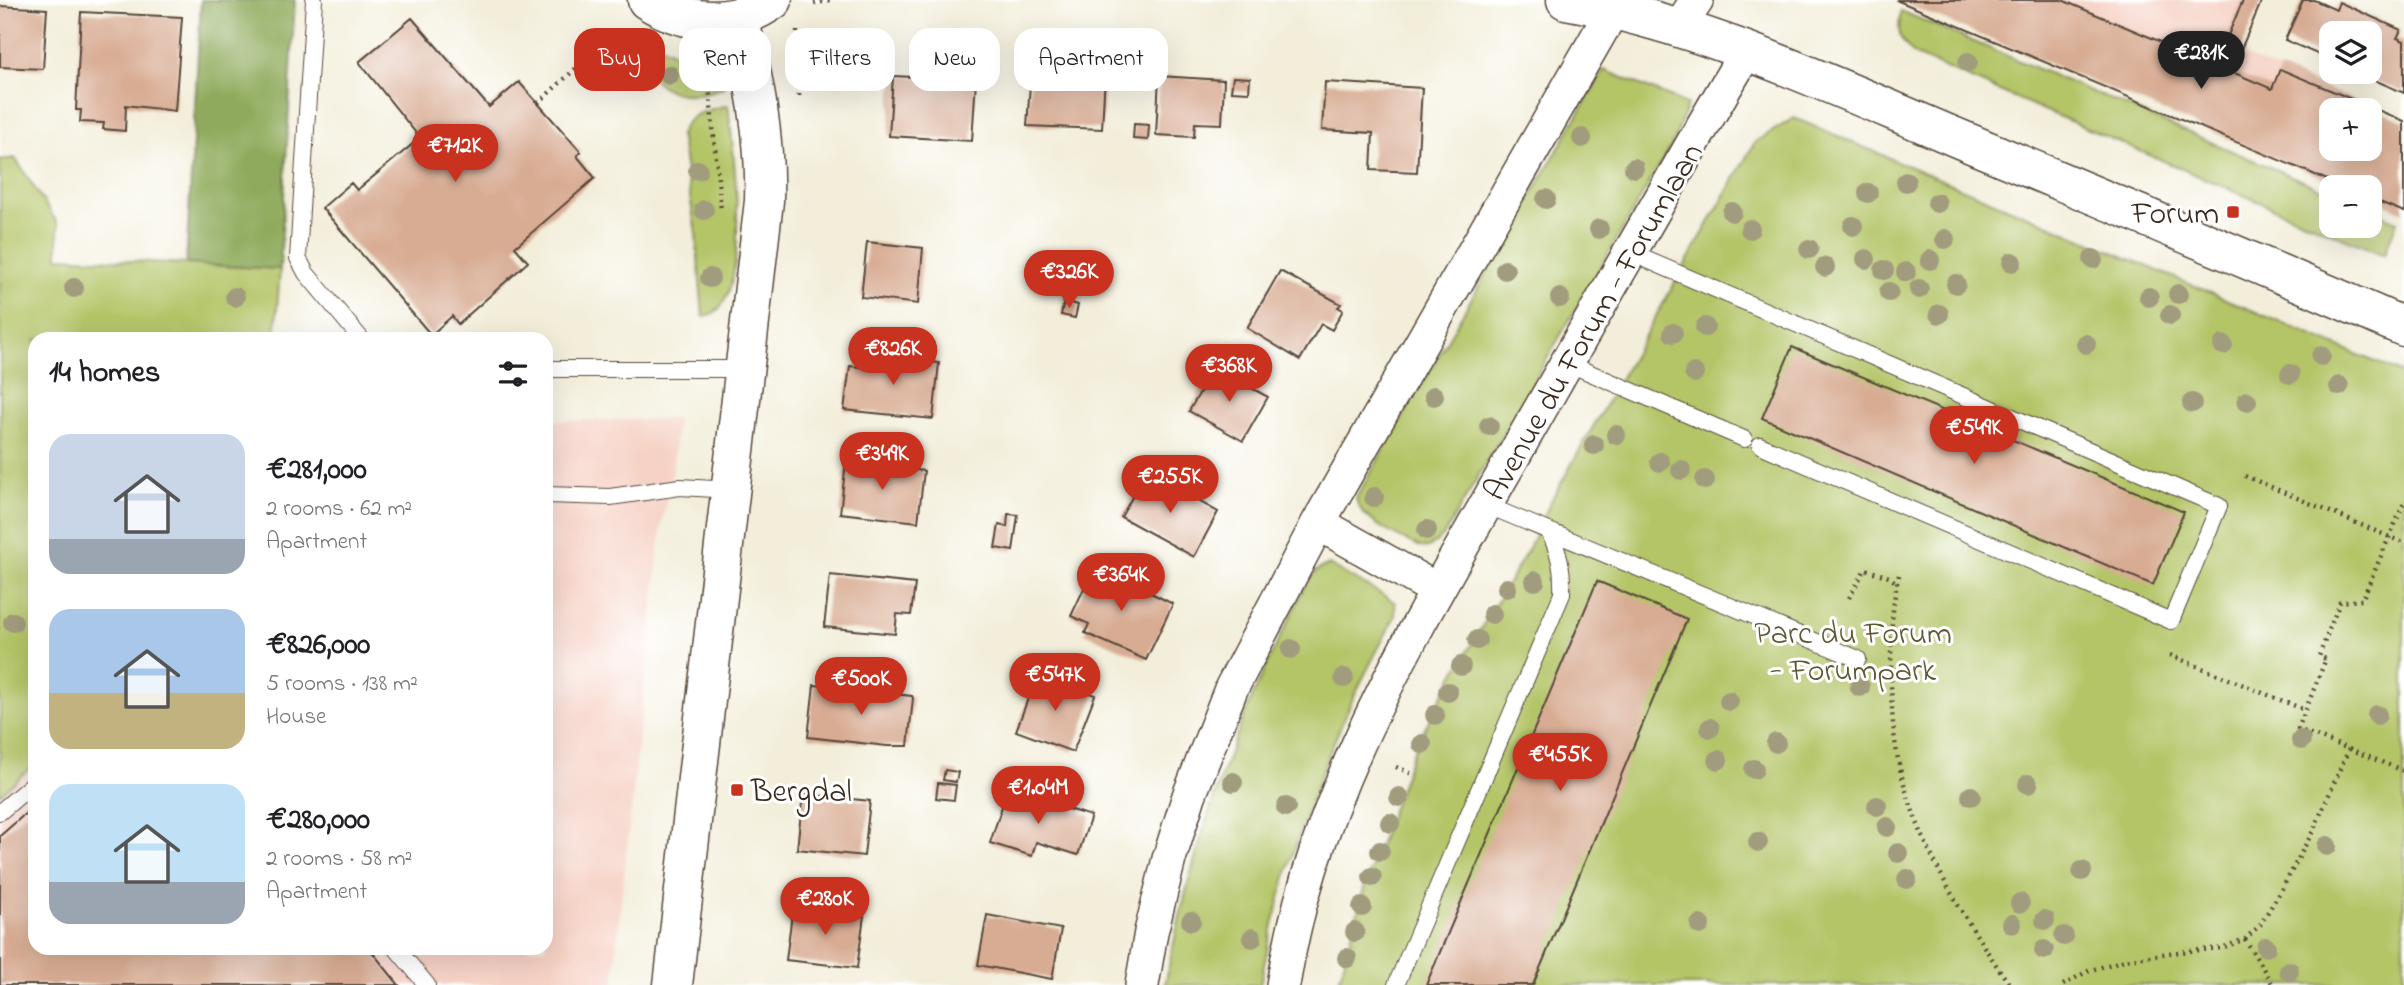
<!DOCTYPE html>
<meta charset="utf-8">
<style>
:root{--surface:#fff;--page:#f2f2f2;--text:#202124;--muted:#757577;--accent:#c8321e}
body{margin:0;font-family:"Indie Flower",sans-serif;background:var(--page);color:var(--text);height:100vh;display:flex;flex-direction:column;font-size:26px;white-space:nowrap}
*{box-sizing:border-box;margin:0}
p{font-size:23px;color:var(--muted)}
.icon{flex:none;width:38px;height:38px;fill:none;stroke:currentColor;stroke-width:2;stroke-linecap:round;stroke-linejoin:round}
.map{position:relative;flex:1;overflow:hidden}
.side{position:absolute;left:28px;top:332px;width:525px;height:623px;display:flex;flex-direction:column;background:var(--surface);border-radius:21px;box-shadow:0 7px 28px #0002}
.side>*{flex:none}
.guide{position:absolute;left:574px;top:28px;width:665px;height:63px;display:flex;gap:14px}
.controls{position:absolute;left:2319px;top:21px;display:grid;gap:14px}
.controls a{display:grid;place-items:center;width:63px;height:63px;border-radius:14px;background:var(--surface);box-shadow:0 7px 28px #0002;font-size:35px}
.price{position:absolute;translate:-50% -60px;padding:0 16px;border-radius:24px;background:var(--accent);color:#fff;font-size:23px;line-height:46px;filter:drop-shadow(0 2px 4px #0008)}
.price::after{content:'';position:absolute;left:50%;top:42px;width:21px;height:16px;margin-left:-10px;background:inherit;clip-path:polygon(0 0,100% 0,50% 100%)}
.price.on{background:#222;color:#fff}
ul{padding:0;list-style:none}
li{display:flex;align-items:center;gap:21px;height:175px;padding:0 21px}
li span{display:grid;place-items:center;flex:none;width:196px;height:140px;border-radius:21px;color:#555}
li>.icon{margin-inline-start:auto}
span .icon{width:84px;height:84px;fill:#fffc;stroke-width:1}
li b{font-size:30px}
h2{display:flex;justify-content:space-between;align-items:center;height:84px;padding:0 21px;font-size:30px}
.chip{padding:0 24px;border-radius:21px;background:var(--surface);box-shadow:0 7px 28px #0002;font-size:24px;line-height:63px}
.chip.on{background:var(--accent);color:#fff}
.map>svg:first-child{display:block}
.built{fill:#f6d1c5;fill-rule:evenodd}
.green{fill:#b4c568;stroke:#787843;stroke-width:2}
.forest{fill:#8faa5c;stroke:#656a3d;stroke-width:2}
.building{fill:#d8ac93;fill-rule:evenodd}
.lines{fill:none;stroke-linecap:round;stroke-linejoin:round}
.service-casing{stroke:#57473a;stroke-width:18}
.minor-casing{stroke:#57473a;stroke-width:36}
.tertiary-casing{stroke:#57473a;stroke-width:41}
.secondary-casing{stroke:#57473a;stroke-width:41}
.path{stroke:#57473a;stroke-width:4.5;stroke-dasharray:2 5;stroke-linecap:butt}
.service{stroke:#fff;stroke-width:16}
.minor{stroke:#fff;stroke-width:33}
.tertiary{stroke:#fff;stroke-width:38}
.secondary{stroke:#fff;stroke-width:38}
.tree{fill:#a29c7f}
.poi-dot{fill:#c8321e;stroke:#fff;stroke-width:2.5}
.labels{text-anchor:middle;stroke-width:6;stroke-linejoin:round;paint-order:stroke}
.poi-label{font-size:32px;fill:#3b2a1e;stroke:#fff;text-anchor:end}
.street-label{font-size:32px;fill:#3b2a1e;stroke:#fff}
.park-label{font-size:32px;fill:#5f5834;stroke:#fff}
</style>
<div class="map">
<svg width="2404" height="985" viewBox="0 0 2404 985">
<rect width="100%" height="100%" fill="#fff"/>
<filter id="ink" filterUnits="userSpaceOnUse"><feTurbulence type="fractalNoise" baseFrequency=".0143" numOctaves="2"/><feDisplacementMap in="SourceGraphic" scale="14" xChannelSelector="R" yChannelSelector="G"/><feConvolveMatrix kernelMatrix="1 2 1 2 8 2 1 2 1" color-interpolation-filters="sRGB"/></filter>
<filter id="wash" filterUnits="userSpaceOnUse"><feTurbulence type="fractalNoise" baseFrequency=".00686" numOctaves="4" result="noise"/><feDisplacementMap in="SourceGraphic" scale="28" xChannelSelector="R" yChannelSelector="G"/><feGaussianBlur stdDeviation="1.57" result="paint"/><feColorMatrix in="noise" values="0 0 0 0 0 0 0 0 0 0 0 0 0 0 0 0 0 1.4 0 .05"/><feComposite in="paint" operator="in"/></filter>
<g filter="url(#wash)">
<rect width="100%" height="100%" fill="#f3eeda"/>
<!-- built -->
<path class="built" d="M 1898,0 L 2262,0 L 2239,54 L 2404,121 L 2404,212 L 2370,198 L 2370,187 L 2344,187 ZM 2331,110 L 2370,110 L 2370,149 L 2331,149 Z
M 677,419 L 673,469 L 662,522 L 617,940 L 614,985 L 0,985 L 0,794 L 35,764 L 35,948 L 546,948 L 546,421 Z"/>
<!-- green -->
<path class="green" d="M 1901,11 L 2331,193 L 2331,226 L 2370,226 L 2370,209 L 2397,221 L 2384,255 L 1915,55 C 1898,39 1897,34 1901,11 Z
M 631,31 L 688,60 L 698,55 L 710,68 L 723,88 C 664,107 657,82 623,41 Z
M 1604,70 L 1687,104 L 1675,139 L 1444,535 L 1428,548 L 1421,547 C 1401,539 1359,520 1356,498 Z
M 728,105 C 732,141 757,313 703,316 L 696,233 L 680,134 C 688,112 708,110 728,105 Z
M 1794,118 L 2404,374 L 2404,985 L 1338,985 L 1365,885 L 1412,755 L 1432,714 L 1467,652 L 1529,548 L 1552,499 L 1755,142 Z
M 15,158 L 58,224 L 58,257 L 280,269 L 275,339 L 35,340 L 35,764 L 0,794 L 0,160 Z
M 1329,565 L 1388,598 L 1395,603 L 1395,616 C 1380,646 1363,676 1349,707 C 1309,796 1278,888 1260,985 L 1165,985 C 1190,856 1229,734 1290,618 C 1299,601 1308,568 1329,565 Z"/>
<!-- forest -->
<path class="forest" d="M 201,0 L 295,0 L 280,269 L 186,264 Z"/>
<g id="blocks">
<!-- building -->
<path class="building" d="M 1896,0 L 2062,0 L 2272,89 L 2280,69 L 2404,121 L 2404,212 L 2370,198 L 2370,187 L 2344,187 ZM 2331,110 L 2370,110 L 2370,149 L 2331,149 Z
M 2243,0 L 2262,0 L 2239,54 L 2223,47 Z
M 2303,0 L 2314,0 L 2336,10 L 2339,2 L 2401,30 L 2397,38 L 2404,41 L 2404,93 L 2356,72 L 2370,72 L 2370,33 L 2331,33 L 2331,60 L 2285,40 Z
M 0,6 L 47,9 L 43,69 L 0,67 Z
M 81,12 L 182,17 L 175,111 L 126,105 L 125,131 L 103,129 L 104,123 L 80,122 L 81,110 L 76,110 Z
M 412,18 L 489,107 L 519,82 L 581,152 L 577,156 L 595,178 L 515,247 L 528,262 L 458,324 L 452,316 L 431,335 L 322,208 L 351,183 L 357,190 L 420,138 L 359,62 Z
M 1031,70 L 1105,75 L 1102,129 L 1027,126 Z
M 893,76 L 976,80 L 972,141 L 889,136 Z
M 1159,76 L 1224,80 L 1222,124 L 1195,123 L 1194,137 L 1156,135 Z
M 1233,77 L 1250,78 L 1249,92 L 1231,91 Z
M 1325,82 L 1422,88 L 1417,172 L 1371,170 L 1373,133 L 1322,130 Z
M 1134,124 L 1149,125 L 1148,140 L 1133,139 Z
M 867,242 L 923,248 L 918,304 L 861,297 Z
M 1280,271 L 1341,304 L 1338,307 L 1343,310 L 1332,330 L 1321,324 L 1300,360 L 1247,328 Z
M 1064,301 L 1078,305 L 1075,318 L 1061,315 Z
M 1792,347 L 2184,512 L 2153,585 L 1762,418 Z
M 863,353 L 939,363 L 933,419 L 844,410 L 850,366 L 861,367 Z
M 1214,368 L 1268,397 L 1243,441 L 1189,411 Z
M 846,462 L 924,471 L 918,522 L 840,513 Z
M 1146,472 L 1218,512 L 1194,557 L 1121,517 Z
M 1008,514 L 1018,515 L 1013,551 L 995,548 L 999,525 L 1007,527 Z
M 1095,565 L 1173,604 L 1146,660 L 1085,633 L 1089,624 L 1071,616 Z
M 830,575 L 915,584 L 911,615 L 897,614 L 895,634 L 824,627 Z
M 1597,581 L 1687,619 L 1588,854 L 1533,985 L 1426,985 Z
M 1037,674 L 1095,695 L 1073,752 L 1016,731 Z
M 814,685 L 912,696 L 913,698 L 908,746 L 887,746 L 808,737 Z
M 945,770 L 958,772 L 956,782 L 943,780 Z
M 938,783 L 956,785 L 954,800 L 936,798 Z
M 1007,791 L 1091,816 L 1078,855 L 1036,842 L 1032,856 L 990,843 Z
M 803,794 L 870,801 L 864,856 L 797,849 Z
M 35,805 L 35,948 L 369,948 L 399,985 L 0,985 L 0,836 Z
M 793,906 L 864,915 L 857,968 L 786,960 Z
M 987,915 L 1061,929 L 1052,979 L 978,965 Z"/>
</g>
</g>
<g filter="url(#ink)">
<use href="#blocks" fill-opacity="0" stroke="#57473a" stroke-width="2"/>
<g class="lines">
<defs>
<path id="service" d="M 314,0 L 298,258 L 306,273 L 362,340
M 1631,253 L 2219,506 L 2171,621 L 1760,445
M 1567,363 L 1744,439
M 546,369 L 745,369
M 546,495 L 610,497 L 680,487 L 731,490
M 1486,505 L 1858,659
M 0,812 L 35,782
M 396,948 L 427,985
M 1396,985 L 1562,594 C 1563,571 1560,553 1549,532"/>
<path id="minor" d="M 1680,26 L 1697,0
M 1318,523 L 1437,590
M 1142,985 L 1151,932 L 1169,859 L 1189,796 L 1231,689 L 1318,523 L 1614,8
M 1283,985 C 1313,796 1409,641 1501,478 C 1582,336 1663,193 1746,52"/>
<path id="tertiary" d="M 1566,0 C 1702,24 1828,84 1955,137 C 2105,200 2255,262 2404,327"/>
<path id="secondary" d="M 647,0 C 686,25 735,28 773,0
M 673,985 L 764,201 C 766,136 754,80 739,17"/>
</defs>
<!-- service casing -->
<use href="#service" class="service-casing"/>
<!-- minor casing -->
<use href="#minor" class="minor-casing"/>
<!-- tertiary casing -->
<use href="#tertiary" class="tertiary-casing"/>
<!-- secondary casing -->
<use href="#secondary" class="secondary-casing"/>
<!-- path -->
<path class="path" d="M 814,4 L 830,0
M 797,31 L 799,96
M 691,57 L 700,67 L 709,86 L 721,210
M 538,103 L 609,38
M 2245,476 L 2404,543
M 1899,575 C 1891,606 1891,639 1891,671 C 1891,706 1893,742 1902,777 C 1922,852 1966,922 2010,985
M 1849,598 L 1865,569 L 1889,577 L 1897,583
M 2170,655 L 2305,710
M 2349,749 L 2404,771
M 1396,767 L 1413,774
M 2245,939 L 2273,985
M 2063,985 L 2088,971 L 2125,960 L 2169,953 L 2222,948 L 2245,939 L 2260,925 L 2283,887 L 2313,831 L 2349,749 L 2298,729 L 2326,659 L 2319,656 L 2340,602 L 2362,600 L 2404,503"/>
<!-- service -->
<use href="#service" class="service"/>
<!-- minor -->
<use href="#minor" class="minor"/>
<!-- tertiary -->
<use href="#tertiary" class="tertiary"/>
<!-- secondary -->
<use href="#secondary" class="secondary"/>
</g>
<!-- trees -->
<g class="tree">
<circle cx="653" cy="60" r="10"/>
<circle cx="1968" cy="62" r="10"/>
<circle cx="669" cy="75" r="10"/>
<circle cx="1582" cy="138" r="10"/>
<circle cx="1634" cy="168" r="10"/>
<circle cx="698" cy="170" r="10"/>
<circle cx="1906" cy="182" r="10"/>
<circle cx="1868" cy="193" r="10"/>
<circle cx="1546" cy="199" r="10"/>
<circle cx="1937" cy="203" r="10"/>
<circle cx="704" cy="210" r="10"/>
<circle cx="1732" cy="212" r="10"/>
<circle cx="1853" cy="226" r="10"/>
<circle cx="1599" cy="229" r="10"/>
<circle cx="1750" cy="229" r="10"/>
<circle cx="1945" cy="239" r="10"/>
<circle cx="1809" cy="249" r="10"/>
<circle cx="1866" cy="259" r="10"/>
<circle cx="2093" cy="259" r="10"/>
<circle cx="1930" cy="260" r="10"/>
<circle cx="2012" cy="262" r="10"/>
<circle cx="1825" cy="267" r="10"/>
<circle cx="1505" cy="270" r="10"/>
<circle cx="1884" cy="270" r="10"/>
<circle cx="1906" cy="272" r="10"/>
<circle cx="710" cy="278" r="10"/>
<circle cx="1956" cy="284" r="10"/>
<circle cx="74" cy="288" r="10"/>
<circle cx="1919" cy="289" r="10"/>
<circle cx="1889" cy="292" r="10"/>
<circle cx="2178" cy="294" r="10"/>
<circle cx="235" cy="297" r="10"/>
<circle cx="2149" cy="297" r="10"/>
<circle cx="1560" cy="298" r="10"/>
<circle cx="1939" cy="314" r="10"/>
<circle cx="2170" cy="315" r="10"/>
<circle cx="1705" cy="327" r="10"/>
<circle cx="1673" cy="333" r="10"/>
<circle cx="2086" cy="344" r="10"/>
<circle cx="2223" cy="345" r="10"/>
<circle cx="2321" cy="356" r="10"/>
<circle cx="1694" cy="373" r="10"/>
<circle cx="2290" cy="374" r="10"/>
<circle cx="2339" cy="386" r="10"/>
<circle cx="1434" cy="396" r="10"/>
<circle cx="2247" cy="401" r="10"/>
<circle cx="2192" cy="403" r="10"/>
<circle cx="1489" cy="426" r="10"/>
<circle cx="1616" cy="435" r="10"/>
<circle cx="1594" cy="445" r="10"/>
<circle cx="1660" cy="462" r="10"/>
<circle cx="1681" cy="470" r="10"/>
<circle cx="1705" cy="480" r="10"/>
<circle cx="1374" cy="497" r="10"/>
<circle cx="1427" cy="530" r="10"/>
<circle cx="1535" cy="581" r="10"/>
<circle cx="1507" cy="588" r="10"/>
<circle cx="1492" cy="614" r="10"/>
<circle cx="13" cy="622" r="10"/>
<circle cx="1477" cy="640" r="10"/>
<circle cx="1291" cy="649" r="10"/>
<circle cx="1461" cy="666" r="10"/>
<circle cx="1344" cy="678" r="10"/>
<circle cx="1860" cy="687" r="10"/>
<circle cx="1448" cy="692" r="10"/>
<circle cx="1729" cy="701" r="10"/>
<circle cx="1435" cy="715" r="10"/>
<circle cx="2377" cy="715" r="10"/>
<circle cx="1710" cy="728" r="10"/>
<circle cx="2301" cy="740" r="10"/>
<circle cx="1776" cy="743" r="10"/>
<circle cx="1422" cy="744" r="10"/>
<circle cx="1718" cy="760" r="10"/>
<circle cx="1754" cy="769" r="10"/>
<circle cx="1233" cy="782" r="10"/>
<circle cx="2028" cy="784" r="10"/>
<circle cx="1971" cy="796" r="10"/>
<circle cx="1399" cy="797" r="10"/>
<circle cx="1877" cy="806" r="10"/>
<circle cx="1286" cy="807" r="10"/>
<circle cx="1390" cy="823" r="10"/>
<circle cx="1887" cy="827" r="10"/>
<circle cx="1758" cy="842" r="10"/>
<circle cx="2327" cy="846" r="10"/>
<circle cx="1380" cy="851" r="10"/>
<circle cx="1898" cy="853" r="10"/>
<circle cx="2082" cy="871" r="10"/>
<circle cx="1372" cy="877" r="10"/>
<circle cx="1907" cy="879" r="10"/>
<circle cx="2020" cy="903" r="10"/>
<circle cx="1362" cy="907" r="10"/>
<circle cx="2045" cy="920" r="10"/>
<circle cx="1191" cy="921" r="10"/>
<circle cx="2012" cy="924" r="10"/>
<circle cx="1700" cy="925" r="10"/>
<circle cx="1355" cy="932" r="10"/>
<circle cx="2064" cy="936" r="10"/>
<circle cx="1252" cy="938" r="10"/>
<circle cx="2266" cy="947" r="10"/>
<circle cx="2044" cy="950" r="10"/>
<circle cx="1347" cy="958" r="10"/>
<circle cx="2289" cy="971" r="10"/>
</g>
</g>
<!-- markers -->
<g class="poi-dot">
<rect x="2226" y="205" width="14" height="14" rx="3.5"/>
<rect x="730" y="783" width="14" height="14" rx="3.5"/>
</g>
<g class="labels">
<!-- poi labels -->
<g class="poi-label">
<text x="2219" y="223">Forum</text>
<text x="751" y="801" text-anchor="start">Bergdal</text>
</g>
<!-- street labels -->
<g class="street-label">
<text transform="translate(1592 321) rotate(-60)" y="11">Avenue du Forum - Forumlaan</text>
</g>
<!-- park labels -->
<g class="park-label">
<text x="1853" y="643">Parc du Forum<tspan x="1853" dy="37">- Forumpark</tspan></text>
</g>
</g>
</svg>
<div class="controls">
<a><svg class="icon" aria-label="layers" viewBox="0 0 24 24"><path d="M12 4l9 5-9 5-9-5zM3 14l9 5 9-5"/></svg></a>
<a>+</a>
<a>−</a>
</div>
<b class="price on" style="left:2201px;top:91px">€281K</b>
<b class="price" style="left:455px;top:184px">€712K</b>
<b class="price" style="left:1069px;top:310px">€326K</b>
<b class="price" style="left:893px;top:387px">€826K</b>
<b class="price" style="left:1229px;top:404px">€368K</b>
<b class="price" style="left:1974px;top:466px">€549K</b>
<b class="price" style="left:882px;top:492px">€349K</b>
<b class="price" style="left:1170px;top:515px">€255K</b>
<b class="price" style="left:1121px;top:613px">€364K</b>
<b class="price" style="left:1055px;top:713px">€547K</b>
<b class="price" style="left:861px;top:717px">€500K</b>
<b class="price" style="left:1560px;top:793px">€455K</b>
<b class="price" style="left:1038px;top:826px">€1.04M</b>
<b class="price" style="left:825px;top:937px">€280K</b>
<div class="guide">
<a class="chip on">Buy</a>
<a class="chip">Rent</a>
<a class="chip">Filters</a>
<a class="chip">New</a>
<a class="chip">Apartment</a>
</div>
<section class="side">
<h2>14 homes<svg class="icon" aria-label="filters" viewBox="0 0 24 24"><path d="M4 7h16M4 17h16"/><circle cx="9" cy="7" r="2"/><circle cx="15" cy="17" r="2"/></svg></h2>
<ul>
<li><span style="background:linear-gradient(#c9d6e8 75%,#9aa5b1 0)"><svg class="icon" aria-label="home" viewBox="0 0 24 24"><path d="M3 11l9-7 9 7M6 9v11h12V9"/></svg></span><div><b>€281,000</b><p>2 rooms · 62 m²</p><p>Apartment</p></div></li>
<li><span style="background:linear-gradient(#a9c7e8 60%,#c2b280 0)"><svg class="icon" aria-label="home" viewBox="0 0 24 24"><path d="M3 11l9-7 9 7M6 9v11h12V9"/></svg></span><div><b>€826,000</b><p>5 rooms · 138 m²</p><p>House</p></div></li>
<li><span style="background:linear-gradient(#bfe0f5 70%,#9aa5b1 0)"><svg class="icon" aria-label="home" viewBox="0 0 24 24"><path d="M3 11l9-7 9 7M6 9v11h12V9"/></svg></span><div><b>€280,000</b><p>2 rooms · 58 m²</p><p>Apartment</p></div></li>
</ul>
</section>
</div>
